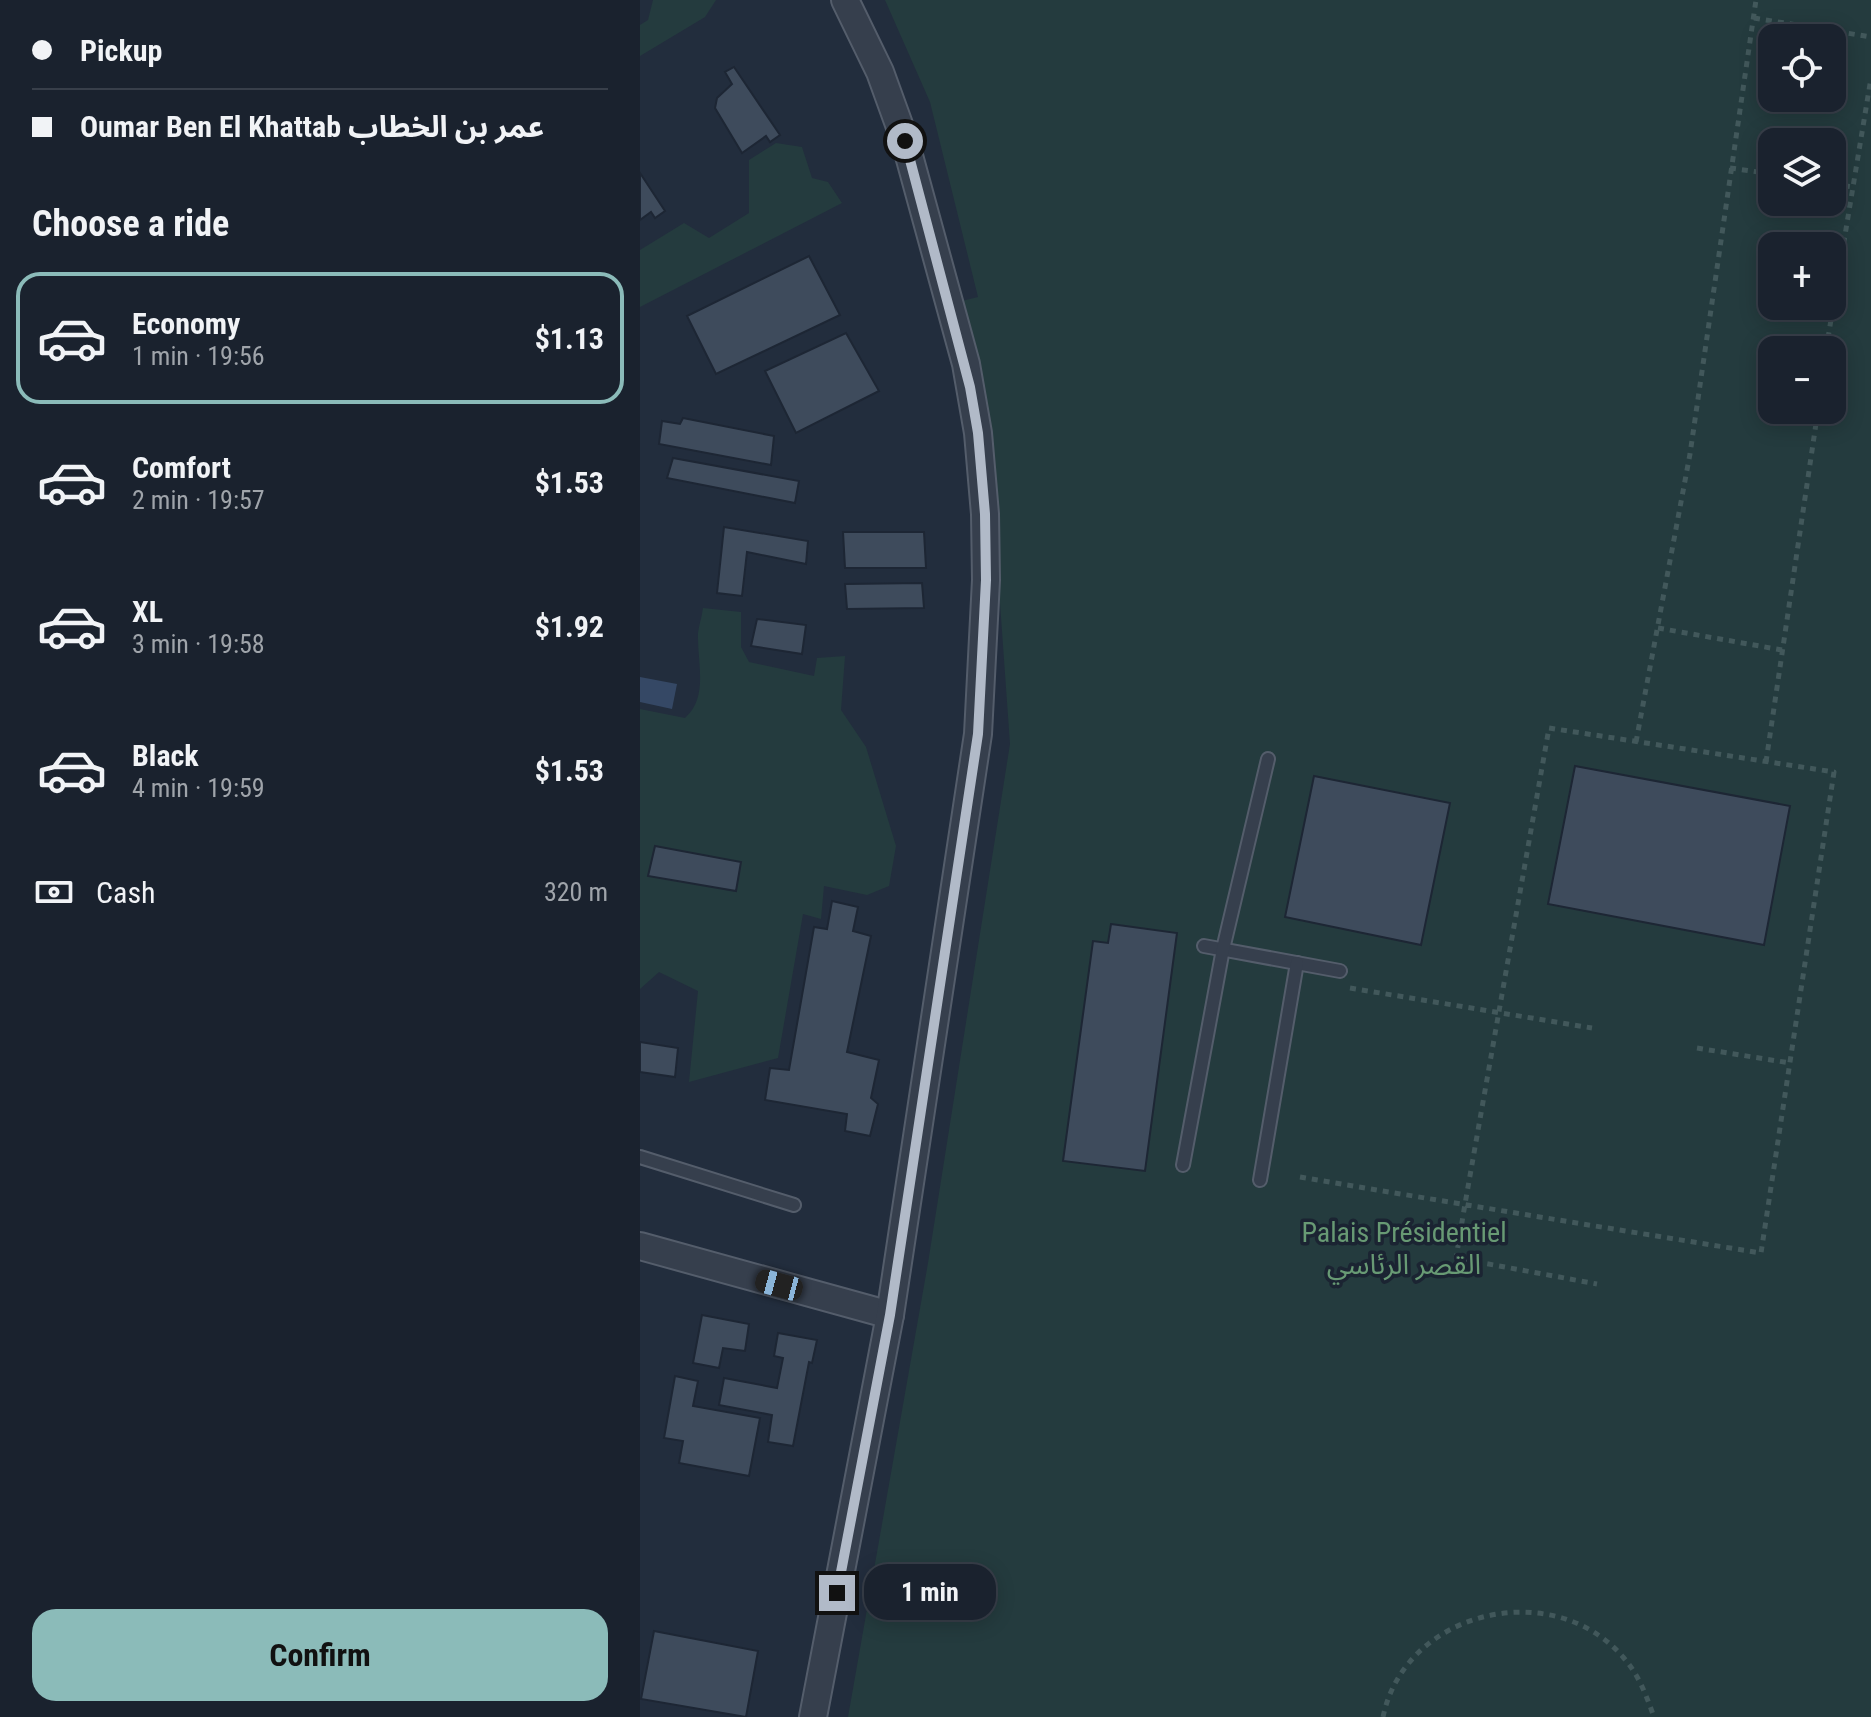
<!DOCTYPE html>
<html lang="en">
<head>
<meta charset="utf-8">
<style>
  :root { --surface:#1a222e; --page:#272f3a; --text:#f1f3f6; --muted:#9fa4aa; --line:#383f4a; --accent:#8bbbb9 }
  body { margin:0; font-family:"Roboto Condensed","Noto Sans Arabic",sans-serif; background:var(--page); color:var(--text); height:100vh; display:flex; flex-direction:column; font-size:30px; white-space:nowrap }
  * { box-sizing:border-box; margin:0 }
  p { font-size:26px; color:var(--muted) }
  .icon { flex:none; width:44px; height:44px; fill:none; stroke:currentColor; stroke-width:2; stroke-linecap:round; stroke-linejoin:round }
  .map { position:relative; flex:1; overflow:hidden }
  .drawer { display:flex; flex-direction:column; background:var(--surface); width:640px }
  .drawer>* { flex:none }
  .hud { display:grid; align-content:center; height:176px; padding:0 32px; background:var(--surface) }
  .controls { position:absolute; left:1118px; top:24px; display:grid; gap:16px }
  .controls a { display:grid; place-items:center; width:88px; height:88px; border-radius:16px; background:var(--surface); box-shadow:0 4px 20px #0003,0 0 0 2px var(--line); font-size:40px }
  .end { position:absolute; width:36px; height:36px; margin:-18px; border:10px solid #b1bac8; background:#111; box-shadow:0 0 0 4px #111 }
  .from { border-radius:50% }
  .bubble { position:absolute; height:56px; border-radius:24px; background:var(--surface); box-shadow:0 4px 20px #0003,0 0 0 2px var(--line); font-size:26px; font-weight:700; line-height:56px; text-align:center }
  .car { position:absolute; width:24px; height:48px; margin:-24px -12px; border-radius:10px; box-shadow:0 0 6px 2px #0007; background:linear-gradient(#222 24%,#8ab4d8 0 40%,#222 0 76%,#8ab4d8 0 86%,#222 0) }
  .hud b { display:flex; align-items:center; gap:28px; height:76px; font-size:30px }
  .hud b+b { border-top:2px solid var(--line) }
  .hud i { width:20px; height:20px; background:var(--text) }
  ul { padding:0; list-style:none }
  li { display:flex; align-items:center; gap:24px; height:132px; margin:0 16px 12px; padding:0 16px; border:4px solid transparent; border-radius:24px }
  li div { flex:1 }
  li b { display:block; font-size:30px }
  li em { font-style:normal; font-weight:700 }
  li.current { border-color:var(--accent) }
  li>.icon { width:72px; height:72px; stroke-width:1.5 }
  h2 { padding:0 32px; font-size:36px; line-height:96px }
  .pay { display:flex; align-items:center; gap:20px; height:88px; padding:0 32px; font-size:30px }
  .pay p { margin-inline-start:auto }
  .cta { display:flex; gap:16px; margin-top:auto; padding:16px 32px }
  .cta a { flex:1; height:92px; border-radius:24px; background:var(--accent); color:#111; font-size:32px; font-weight:700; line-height:92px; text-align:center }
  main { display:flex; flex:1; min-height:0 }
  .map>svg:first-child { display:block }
</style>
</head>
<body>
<main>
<section class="drawer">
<div class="hud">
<b><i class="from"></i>Pickup</b>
<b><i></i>Oumar Ben El Khattab عمر بن الخطاب</b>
</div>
<h2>Choose a ride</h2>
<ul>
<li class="current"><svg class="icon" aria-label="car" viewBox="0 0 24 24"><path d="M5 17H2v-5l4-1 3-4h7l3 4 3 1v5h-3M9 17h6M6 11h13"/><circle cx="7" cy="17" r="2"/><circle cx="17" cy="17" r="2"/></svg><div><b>Economy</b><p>1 min · 19:56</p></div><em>$1.13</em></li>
<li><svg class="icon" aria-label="car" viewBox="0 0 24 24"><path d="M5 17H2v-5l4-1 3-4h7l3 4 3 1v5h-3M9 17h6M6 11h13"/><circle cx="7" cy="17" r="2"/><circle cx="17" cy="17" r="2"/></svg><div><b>Comfort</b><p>2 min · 19:57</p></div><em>$1.53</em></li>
<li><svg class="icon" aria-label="car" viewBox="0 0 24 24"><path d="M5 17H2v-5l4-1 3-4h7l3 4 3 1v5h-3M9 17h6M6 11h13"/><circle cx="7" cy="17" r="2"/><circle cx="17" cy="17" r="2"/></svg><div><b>XL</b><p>3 min · 19:58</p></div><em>$1.92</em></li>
<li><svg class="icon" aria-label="car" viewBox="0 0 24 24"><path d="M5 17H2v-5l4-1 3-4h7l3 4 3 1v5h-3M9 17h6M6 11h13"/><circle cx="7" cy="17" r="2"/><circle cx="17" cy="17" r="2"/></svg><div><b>Black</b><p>4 min · 19:59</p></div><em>$1.53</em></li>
</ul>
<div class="pay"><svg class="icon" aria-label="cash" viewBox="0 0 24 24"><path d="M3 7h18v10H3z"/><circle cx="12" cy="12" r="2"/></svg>Cash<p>320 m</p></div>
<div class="cta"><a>Confirm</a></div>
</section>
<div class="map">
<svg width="1231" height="1717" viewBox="0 0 1231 1717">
  <rect width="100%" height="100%" fill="#222d3d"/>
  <g fill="#243b3e" fill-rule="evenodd">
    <polygon points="13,0 76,0 65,17 0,56 0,25 8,20"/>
    <path d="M245 0H1231V1717H208L288 1263 370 744 359 589 355 486 318 302 338 297 290 102ZM1132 38H1192V98H1132ZM1132 142H1192V202H1132ZM1132 246H1192V306H1132ZM1132 350H1192V410H1132Z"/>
    <polygon points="136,143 162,147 172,178 188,182 202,203 0,307 0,250 44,223 69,238 109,213 109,160"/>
    <path d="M63 608 101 612V647L109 662 174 676 177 658 205 656 201 710 226 747 256 846 249 886 227 895 184 886 181 919 163 914 138 1058 49 1082 58 991 19 972 0 989V709L45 718C69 697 57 662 58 633 59 625 62 616 63 608Z"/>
  </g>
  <polygon fill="#354865" points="0,677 37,684 32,709 0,702"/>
  <g fill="#3e4b5c" stroke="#1d2634" stroke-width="2">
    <polygon points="94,67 140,135 130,142 126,136 102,153 75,108 77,98 92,84 85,72"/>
    <polygon points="0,173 25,211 15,218 11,212 0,220"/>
    <polygon points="169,256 200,315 76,374 47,316"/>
    <polygon points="206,333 239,391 156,433 125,371"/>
    <polygon points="43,418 134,436 131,465 19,444 22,421 40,424"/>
    <polygon points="33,458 159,481 155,503 27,478"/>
    <polygon points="84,527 168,541 166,564 107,552 102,596 77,593"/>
    <polygon points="203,532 284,532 286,568 205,568"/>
    <polygon points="282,583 284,608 207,609 205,584"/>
    <polygon points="117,619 166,625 162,654 111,646"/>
    <polygon points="935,766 1150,806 1124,945 908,904"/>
    <polygon points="674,776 810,803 781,945 645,917"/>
    <polygon points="15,846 101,862 96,891 8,876"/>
    <polygon points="192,901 218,907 213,931 231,936 207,1052 239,1060 231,1098 238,1104 230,1136 205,1131 207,1114 125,1100 130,1068 149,1070 174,927 187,929"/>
    <polygon points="471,924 537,933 505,1171 423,1161 453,941 468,943"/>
    <polygon points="0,1042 38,1048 35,1077 0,1072"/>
    <polygon points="62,1315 109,1324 105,1351 83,1348 79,1368 53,1363"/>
    <polygon points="138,1333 177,1340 172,1363 169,1362 153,1446 128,1442 132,1415 79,1405 84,1378 137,1388 143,1358 134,1356"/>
    <polygon points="35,1376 58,1381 53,1406 120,1418 109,1476 39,1463 43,1441 24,1438"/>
    <polygon points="14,1631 118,1651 106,1717 1,1699"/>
  </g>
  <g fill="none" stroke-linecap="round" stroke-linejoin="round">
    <defs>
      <g id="service">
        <polyline points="564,946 700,971"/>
        <polyline points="0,1157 154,1205"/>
        <polyline points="543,1165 583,949 628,759"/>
        <polyline points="620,1180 657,963"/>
      </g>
      <g id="minor">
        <polyline points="0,1246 250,1315"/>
        <polyline points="173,1717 250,1315 338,734 346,580 345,514 338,433 326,364 265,141 240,72 205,0"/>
      </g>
    </defs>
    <use href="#service" stroke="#545d6b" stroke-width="16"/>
    <use href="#minor" stroke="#545d6b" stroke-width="30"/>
    <g stroke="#42585b" stroke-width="5" stroke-dasharray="6 6" stroke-linecap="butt">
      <polyline points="1114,18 1231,37"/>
      <polyline points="1090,168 1132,174"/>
      <polyline points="1192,184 1213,187"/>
      <polyline points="1186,350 1231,78"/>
      <polyline points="1018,628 1142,650"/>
      <polyline points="996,742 1050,454 1116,0"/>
      <polyline points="1126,762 1178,410"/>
      <polyline points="710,988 952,1028"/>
      <polyline points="1057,1048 1150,1063"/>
      <path d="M660 1177C813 1203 967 1228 1121 1253L1194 772 909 728 825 1204 816 1258 957 1284"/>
      <path d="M743 1717C765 1610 913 1576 983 1657 999 1675 1006 1695 1014 1717"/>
    </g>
    <use href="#service" stroke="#363f4d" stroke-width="12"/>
    <use href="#minor" stroke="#363f4d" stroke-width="26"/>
  </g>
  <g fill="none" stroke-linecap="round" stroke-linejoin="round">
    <polyline stroke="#b1bac8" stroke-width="10" points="197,1593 250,1315 338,734 346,580 345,514 338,433 330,387 265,141"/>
  </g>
  <g text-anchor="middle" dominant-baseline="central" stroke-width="7" stroke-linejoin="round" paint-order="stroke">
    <g font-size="28" fill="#689a74" stroke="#1b2432">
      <text x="764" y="1232">Palais Présidentiel<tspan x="764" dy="32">القصر الرئاسي</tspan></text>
    </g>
  </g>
</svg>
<div class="controls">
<a><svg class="icon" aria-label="locate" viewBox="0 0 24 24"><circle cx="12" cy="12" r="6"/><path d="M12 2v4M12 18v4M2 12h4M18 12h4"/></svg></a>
<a><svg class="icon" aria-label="layers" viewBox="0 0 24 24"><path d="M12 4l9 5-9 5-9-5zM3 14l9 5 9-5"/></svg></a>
<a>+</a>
<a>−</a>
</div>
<i class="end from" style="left:265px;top:141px"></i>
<i class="end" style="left:197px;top:1593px"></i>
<div class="bubble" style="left:224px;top:1564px;width:132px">1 min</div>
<i class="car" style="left:139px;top:1285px;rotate:285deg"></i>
</div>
</main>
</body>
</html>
